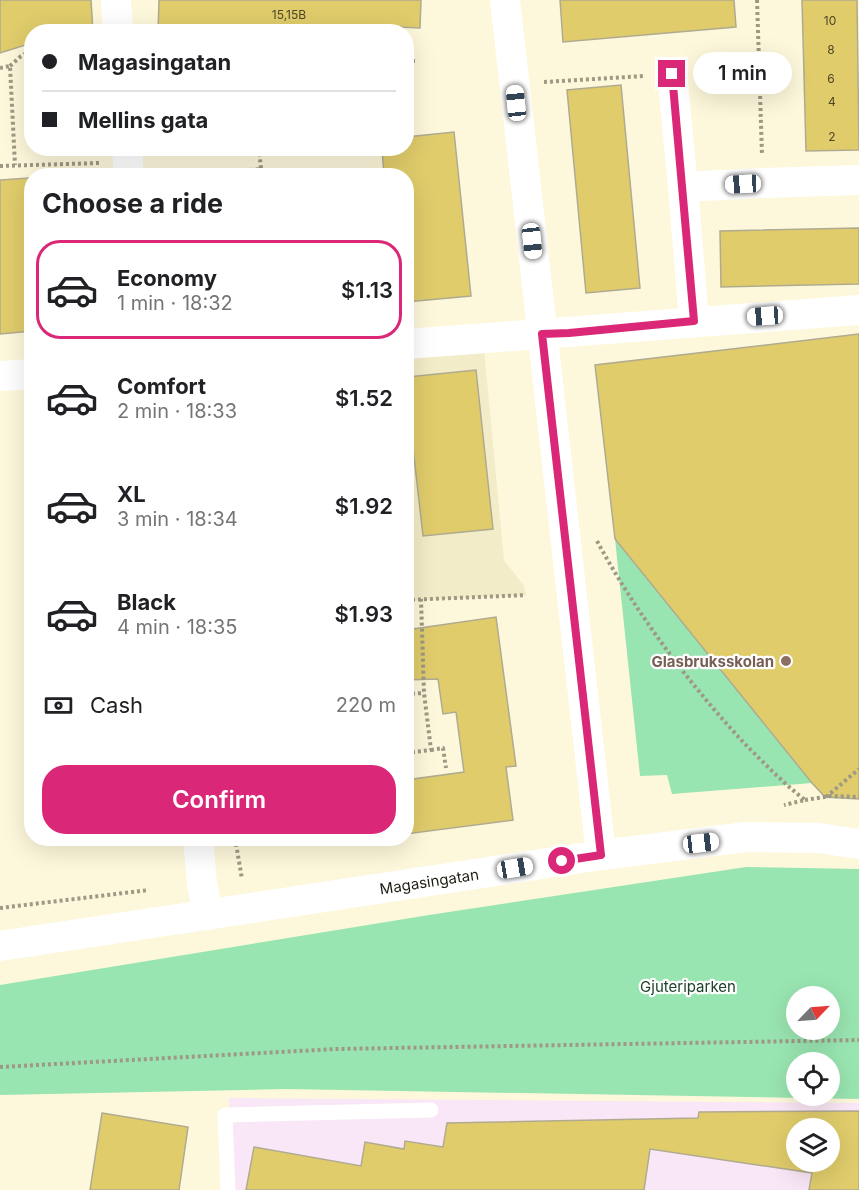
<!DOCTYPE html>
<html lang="en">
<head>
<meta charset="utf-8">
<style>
  :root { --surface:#fff; --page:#f2f2f2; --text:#202124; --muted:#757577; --line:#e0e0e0; --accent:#db2777 }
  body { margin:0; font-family:Inter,sans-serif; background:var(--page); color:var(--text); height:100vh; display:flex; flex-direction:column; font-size:22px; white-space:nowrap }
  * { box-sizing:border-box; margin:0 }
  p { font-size:20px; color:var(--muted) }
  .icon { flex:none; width:33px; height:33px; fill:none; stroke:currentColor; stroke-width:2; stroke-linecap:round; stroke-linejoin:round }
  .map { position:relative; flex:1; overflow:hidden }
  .drawer { position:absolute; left:24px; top:168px; width:390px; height:678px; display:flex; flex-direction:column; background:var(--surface); border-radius:24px; box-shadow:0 6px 24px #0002 }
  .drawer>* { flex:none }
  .hud { position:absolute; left:24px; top:24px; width:390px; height:132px; border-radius:24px; box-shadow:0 6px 24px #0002; display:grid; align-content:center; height:132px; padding:0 18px; background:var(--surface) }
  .needle { width:39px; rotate:65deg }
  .tools { position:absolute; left:786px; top:986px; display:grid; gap:12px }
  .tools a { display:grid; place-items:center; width:54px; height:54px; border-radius:50%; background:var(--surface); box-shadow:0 6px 24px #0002; font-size:30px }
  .end { position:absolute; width:27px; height:27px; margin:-14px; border:8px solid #db2777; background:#fff; box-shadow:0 0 0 3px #fff }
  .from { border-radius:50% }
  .bubble { position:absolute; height:42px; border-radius:21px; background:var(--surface); box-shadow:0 6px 24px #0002; font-size:20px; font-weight:600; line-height:42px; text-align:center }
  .car { position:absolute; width:18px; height:36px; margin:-18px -9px; border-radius:8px; box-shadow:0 0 4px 2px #0007; background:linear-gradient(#fff 24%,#345 0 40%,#fff 0 76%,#345 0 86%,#fff 0) }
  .hud b { display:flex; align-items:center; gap:21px; height:57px; font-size:22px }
  .hud b+b { border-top:2px solid var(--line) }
  .hud i { width:15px; height:15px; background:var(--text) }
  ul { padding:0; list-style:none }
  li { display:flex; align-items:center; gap:18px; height:99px; margin:0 12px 9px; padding:0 6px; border:3px solid transparent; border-radius:24px }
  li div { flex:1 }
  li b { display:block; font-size:22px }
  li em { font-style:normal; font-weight:600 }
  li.on { border-color:var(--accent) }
  li>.icon { width:54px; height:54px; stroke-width:1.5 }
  h2 { padding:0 18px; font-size:27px; line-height:72px }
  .pay { display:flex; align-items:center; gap:15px; height:66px; padding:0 18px; font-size:22px }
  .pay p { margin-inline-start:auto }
  .primary-button { display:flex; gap:12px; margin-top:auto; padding:12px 18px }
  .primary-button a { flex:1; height:69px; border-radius:24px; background:var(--accent); color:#fff; font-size:24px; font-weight:600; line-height:69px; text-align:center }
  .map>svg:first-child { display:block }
</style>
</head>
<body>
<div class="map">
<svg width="859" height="1190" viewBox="0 0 859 1190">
  <rect width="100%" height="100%" fill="#fdf8db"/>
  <path fill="#f9e6f6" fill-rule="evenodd" d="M229 1098 859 1103V1190H234ZM796 1128H830V1161H796Z"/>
  <polygon fill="#f3ecc8" points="483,338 504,560 524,586 526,595 407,601 406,344"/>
  <g fill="#99e5b1" fill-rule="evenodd">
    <polygon points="615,539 812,783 672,794 667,775 640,776"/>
    <path d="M746 867 859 869V1099L286 1089 0 1095V985L429 915ZM796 996H830V1029H796ZM796 1062H830V1095H796Z"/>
  </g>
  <g fill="#e0cc6b" stroke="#b0ab90" stroke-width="1.5" fill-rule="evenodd">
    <polygon points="0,0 91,0 93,32 32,32 32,43 0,53"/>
    <polygon points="159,0 421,0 420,28 398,27 397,32 158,32"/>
    <polygon points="560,0 734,0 736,27 563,42"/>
    <polygon points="802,0 857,0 859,150 806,151"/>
    <polygon points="621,85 640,288 586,293 567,90"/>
    <polygon points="454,132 471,296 406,302 406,176 384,176 382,148 406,148 406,137"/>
    <polygon points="29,178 32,188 32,331 0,334 0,180"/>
    <polygon points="859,228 859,284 721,287 720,231"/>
    <polygon points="859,334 859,799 825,797 812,783 615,539 595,365"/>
    <polygon points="476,370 493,529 423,536 413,448 406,448 406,401 410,400 408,377"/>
    <polygon points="496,617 516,766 506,767 513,820 406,834 406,780 464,772 456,712 443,714 438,679 406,680 406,630"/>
    <path d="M859 1111V1190H809L812 1173 650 1149 644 1190H246L254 1147 361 1166 365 1142 404 1149 405 1141 443 1147 447 1123 698 1118 699 1112ZM796 1128H830V1161H796Z"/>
    <polygon points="102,1113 188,1127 179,1190 90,1190"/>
  </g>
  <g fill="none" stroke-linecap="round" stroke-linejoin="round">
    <g stroke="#9d9984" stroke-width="4" stroke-dasharray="3 3" stroke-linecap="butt">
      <polyline points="757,0 762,155"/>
      <polyline points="406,61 418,61"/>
      <polyline points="10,66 21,56 32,50"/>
      <polyline points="0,68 10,66 15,165"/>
      <polyline points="702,72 759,67"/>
      <polyline points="544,82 644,76"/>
      <polyline points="0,166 100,163"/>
      <polyline points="172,176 261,169 259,148"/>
      <path d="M597 541C636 613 689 684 745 744 764 763 783 783 805 800L784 805"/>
      <polyline points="406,600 526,595"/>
      <polyline points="406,694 424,693"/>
      <polyline points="431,750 443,748 446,768"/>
      <polyline points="406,753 431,750 424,693 421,599"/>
      <polyline points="826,797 859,769"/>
      <polyline points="805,800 831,796 859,797"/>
      <polyline points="235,838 242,879"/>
      <polyline points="0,908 149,890"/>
      <polyline points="0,1067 336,1049 859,1040"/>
    </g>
    <polyline stroke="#fff" stroke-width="15" points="228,1190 225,1115 431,1110"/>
    <g stroke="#fff" stroke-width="30">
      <polyline points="116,0 118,32"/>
      <polyline points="505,0 601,855"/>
      <polyline points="672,74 683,187"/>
      <polyline points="127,148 129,176"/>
      <polyline points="694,321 683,187 763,183 859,180"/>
      <polyline points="406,344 859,310"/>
      <polyline points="0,376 32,374"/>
      <polyline points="198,838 202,884 208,915"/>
      <path id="s1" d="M0 946 601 855 746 837 818 838 859 844"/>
    </g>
  </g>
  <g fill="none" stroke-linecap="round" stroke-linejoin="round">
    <polyline stroke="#db2777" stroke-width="8" points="562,861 601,855 542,334 569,333 694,321 672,74"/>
  </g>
  <circle fill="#8d6e63" stroke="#fff" stroke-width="2" cx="786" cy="661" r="6"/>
  <g text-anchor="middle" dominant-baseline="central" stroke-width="4.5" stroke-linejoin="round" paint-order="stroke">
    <g font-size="12" fill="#4d4627">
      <text x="289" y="14">15,15B</text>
      <text x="830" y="20">10</text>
      <text x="831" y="49">8</text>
      <text x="831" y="78">6</text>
      <text x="832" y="101">4</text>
      <text x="832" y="136">2</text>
    </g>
    <g font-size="15" font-weight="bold" fill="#785e54" stroke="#fff" text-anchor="end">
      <text x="774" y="661">Glasbruksskolan</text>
    </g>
    <g font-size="15" fill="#1c1a10" stroke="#fff">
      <text stroke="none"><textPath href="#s1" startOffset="434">Magasingatan</textPath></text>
    </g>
    <g font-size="15" fill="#1d422a" stroke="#fff">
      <text x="688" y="986">Gjuteriparken</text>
    </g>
  </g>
</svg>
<div class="tools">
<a><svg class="needle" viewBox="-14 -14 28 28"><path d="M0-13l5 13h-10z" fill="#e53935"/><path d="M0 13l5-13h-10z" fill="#757577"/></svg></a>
<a><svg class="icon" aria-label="locate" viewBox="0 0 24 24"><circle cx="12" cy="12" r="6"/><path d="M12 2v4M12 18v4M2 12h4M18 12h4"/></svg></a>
<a><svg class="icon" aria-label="layers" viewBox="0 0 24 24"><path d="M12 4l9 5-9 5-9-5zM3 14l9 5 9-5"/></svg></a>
</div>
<i class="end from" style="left:562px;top:861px"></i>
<i class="end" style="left:672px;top:74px"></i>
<div class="bubble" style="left:693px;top:52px;width:99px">1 min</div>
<i class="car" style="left:516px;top:103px;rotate:354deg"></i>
<i class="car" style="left:743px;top:184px;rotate:267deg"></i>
<i class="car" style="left:532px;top:241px;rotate:174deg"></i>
<i class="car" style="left:765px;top:316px;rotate:266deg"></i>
<i class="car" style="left:701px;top:843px;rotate:83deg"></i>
<i class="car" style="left:515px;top:868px;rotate:81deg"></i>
<div class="hud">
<b><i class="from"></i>Magasingatan</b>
<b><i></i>Mellins gata</b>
</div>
<section class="drawer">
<h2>Choose a ride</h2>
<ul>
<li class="on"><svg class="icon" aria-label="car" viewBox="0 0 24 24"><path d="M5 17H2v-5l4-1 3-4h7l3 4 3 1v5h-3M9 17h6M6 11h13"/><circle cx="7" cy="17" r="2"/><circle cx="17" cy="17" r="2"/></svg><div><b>Economy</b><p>1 min · 18:32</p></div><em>$1.13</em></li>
<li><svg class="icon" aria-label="car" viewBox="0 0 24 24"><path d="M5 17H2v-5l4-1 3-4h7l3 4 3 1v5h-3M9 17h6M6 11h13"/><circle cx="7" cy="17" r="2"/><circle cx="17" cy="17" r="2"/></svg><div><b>Comfort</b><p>2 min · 18:33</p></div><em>$1.52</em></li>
<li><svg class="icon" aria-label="car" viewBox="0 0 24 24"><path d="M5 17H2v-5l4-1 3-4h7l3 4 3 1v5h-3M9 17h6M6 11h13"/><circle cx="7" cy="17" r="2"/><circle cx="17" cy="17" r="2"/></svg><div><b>XL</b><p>3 min · 18:34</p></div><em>$1.92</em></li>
<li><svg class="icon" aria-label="car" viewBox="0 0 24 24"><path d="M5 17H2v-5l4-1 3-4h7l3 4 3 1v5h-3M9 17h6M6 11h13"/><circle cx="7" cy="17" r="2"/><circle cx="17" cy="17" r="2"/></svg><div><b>Black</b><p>4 min · 18:35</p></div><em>$1.93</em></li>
</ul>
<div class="pay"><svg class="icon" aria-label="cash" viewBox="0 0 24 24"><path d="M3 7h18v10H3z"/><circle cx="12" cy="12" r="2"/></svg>Cash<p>220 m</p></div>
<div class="primary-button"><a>Confirm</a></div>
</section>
</div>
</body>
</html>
